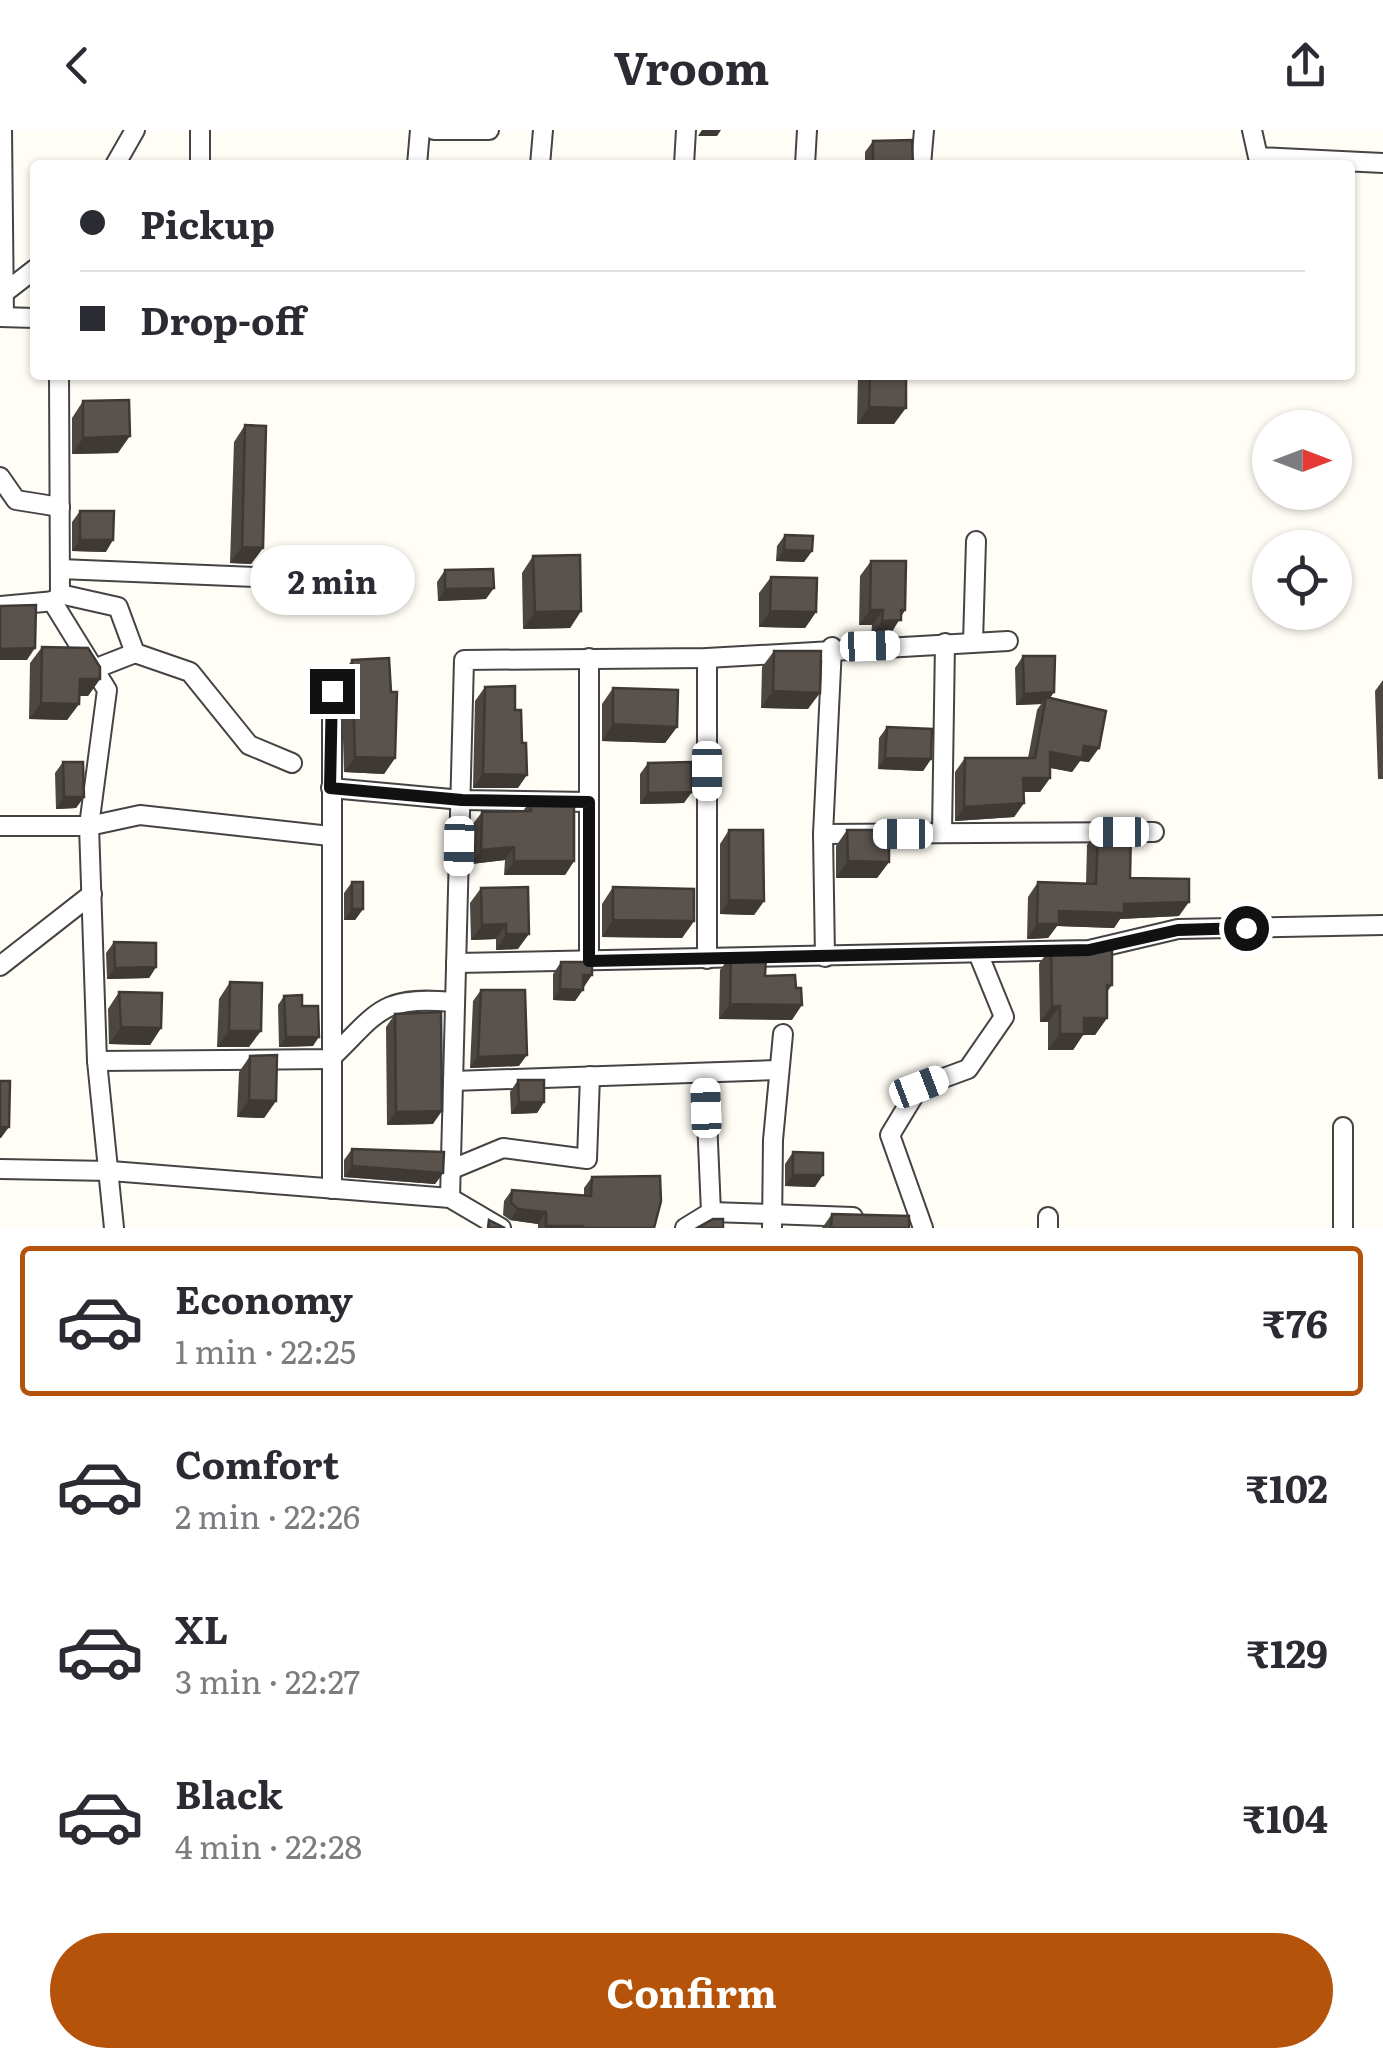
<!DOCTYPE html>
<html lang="en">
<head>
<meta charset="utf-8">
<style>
  :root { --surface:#fff; --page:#f7f7f7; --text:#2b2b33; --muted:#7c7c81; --line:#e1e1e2; --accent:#b45309 }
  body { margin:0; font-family:Literata,serif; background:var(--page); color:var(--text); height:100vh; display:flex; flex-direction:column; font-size:38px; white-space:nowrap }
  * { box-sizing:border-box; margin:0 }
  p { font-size:32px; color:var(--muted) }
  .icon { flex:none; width:55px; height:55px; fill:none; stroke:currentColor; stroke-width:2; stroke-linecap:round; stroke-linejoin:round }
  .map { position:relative; height:1098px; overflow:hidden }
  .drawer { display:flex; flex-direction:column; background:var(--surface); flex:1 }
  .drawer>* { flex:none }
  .top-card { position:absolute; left:30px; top:30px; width:1325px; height:220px; border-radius:10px; box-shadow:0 2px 8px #0004; display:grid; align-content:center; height:220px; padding:0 50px; background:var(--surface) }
  .needle { width:65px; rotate:90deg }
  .fabs { position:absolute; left:1252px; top:280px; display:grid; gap:20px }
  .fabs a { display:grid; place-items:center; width:100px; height:100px; border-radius:50%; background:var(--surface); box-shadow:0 2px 8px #0004; font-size:50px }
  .end { position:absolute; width:45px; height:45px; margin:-22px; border:12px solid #111; background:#fff; box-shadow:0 0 0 5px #fff }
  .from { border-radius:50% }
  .bubble { position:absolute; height:70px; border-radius:35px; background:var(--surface); box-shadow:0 2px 8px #0004; font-size:32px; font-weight:700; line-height:70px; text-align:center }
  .car { position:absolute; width:30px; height:60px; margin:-30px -15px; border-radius:12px; box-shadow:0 0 8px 2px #0007; background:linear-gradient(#fff 24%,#345 0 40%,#fff 0 76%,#345 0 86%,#fff 0) }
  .top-card b { display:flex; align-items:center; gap:35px; height:95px; font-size:38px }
  .top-card b+b { border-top:2px solid var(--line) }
  .top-card i { width:25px; height:25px; background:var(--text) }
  ul { padding:18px 0 0; list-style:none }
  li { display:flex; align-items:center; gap:30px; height:150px; margin:0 20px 15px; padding:0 30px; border:5px solid transparent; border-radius:10px }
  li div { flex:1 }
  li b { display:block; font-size:38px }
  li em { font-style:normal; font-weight:700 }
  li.active { border-color:var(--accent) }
  li>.icon { width:90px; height:90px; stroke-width:1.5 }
  .primary-button { display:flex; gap:20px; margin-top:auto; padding:20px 50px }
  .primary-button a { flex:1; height:115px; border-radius:60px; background:var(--accent); color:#fff; font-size:40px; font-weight:700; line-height:115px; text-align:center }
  header { display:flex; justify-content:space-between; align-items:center; height:130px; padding:0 50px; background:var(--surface); font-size:45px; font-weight:700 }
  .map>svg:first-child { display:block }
</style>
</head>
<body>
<header><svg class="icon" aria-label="back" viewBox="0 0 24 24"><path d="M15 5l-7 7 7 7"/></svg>Vroom<svg class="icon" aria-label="share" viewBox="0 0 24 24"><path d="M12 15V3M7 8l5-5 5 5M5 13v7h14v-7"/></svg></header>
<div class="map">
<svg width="1383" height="1098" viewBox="0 0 1383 1098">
  <rect width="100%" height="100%" fill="#fffdf5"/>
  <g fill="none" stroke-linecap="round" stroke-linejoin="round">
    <defs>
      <g id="minor">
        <polyline points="2,0 4,187"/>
        <polyline points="434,0 489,0"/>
        <polyline points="1252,0 1258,27 1383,33"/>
        <polyline points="115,35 135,0"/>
        <polyline points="200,35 200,0"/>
        <polyline points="417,35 420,0"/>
        <polyline points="540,35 543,0"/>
        <polyline points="684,35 686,0"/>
        <polyline points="805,35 807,0"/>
        <polyline points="921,35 924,0"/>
        <polyline points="4,163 35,139"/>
        <polyline points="0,187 35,188"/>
        <polyline points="0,347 16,370 60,377"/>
        <polyline points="60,439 255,447"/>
        <polyline points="60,464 118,477 135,523 190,542 249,615 292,633"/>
        <polyline points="52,471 107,560 89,696 97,931 114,1098"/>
        <polyline points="0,476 55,471 60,464 59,245"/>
        <polyline points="973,512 976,411"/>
        <polyline points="589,528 589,831"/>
        <polyline points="707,528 707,829"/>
        <polyline points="94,539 135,523"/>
        <polyline points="332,561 332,1059"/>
        <polyline points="331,658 462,670 589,672"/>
        <polyline points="0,696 89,696 140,685 330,706"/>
        <polyline points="942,703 945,513"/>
        <polyline points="823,704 1154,702"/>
        <polyline points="825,827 823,704 832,517"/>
        <polyline points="456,833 1089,820 1178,799 1383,795"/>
        <polyline points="0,836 92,764"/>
        <path d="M97 931 330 929C378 883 380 865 452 872"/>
        <polyline points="453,951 779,940"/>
        <polyline points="0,1039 111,1041 450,1068 501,1098"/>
        <polyline points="450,1040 503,1018 587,1029 590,946"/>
        <polyline points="450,1068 464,530 707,528 1008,511"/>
        <polyline points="711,1082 853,1087"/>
        <polyline points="685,1098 711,1082 705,943"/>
        <polyline points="772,1098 773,1010 783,904"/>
        <polyline points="923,1098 890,1005 919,957 968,939 1004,887 978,823"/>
        <polyline points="1048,1098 1048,1087"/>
        <polyline points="1343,1098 1343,997"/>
      </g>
    </defs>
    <use href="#minor" stroke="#444" stroke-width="22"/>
    <use href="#minor" stroke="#fff" stroke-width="18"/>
  </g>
  <g fill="#4d4742">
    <polygon points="873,11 913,35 865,35 865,22"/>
    <polygon points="858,245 906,245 894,294 857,294"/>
    <polygon points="83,271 118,323 72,324 72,288"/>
    <polygon points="245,295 263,418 251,434 230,433 234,312"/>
    <polygon points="80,381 106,422 72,421 72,392"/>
    <polygon points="785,405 812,421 804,432 776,431 777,416"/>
    <polygon points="533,426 581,481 570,498 523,499 522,443"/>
    <polygon points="871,431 905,480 890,505 871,506 872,495 859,495 860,446"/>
    <polygon points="445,440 486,469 438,471 437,452"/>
    <polygon points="771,447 816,482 805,498 759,497 759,463"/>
    <polygon points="42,517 100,549 88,566 79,566 79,574 67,590 29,589 30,533"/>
    <polygon points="774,521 808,579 761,578 762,537"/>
    <polygon points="1023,526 1054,562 1050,568 1089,632 1080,631 1072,642 1050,638 1050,648 1040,662 1024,662 1024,673 1014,687 955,691 955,642 965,628 1028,628 1037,580 1041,574 1016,575 1015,538"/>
    <polygon points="352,530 395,628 384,644 344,642 341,545"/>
    <polygon points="1383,550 1383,649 1378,649 1375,561"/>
    <polygon points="485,557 518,658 473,658 475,571"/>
    <polygon points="613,558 677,597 665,613 602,611 602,574"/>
    <polygon points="887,597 931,629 923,641 878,639 879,608"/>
    <polygon points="63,632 84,667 76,678 56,679 55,643"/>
    <polygon points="648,633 684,673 640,674 640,644"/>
    <polygon points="531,670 574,731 565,745 504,745 505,730 471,734 472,695 482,682 523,681"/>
    <polygon points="729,700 764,771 754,785 720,784 720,714"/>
    <polygon points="847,700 889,732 877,748 836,748 836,716"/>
    <polygon points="1098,700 1130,748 1179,786 1120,789 1114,798 1057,796 1048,808 1027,809 1028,767 1038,752 1086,754 1087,715"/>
    <polygon points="352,752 363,779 355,790 344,790 344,763"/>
    <polygon points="528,757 518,819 496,820 496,809 471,810 470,773 481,758"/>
    <polygon points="613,757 694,791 682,808 602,807 602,774"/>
    <polygon points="114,812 156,837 149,848 107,849 106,823"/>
    <polygon points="1051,817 1112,855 1107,862 1107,888 1095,905 1083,905 1073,920 1048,920 1048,892 1040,892 1039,834"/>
    <polygon points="731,825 765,846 792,890 719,889 720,840"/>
    <polygon points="561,832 584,857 575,871 553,870 553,844"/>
    <polygon points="230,852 249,917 217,917 219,869"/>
    <polygon points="481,860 519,936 470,938 473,871"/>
    <polygon points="119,862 161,898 150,915 109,914 108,879"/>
    <polygon points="284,866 302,876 313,916 279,917 278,875"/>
    <polygon points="395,884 433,994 387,995 386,897"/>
    <polygon points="250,926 276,971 264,988 237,987 239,942"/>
    <polygon points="518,950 544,972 537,983 511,984 510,962"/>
    <polygon points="352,1019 443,1043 435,1054 344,1047 344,1030"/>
    <polygon points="793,1022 815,1057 785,1056 785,1034"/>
    <polygon points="592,1047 654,1098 538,1098 538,1094 510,1090 503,1085 504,1071 512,1060 584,1065 584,1058"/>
    <polygon points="832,1084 909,1098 822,1098"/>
  </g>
  <g fill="#3f3936">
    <polygon points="702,0 721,0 717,6 698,6"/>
    <polygon points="131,245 183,245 179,250 128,248"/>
    <polygon points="869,277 906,278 894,294 857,294"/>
    <polygon points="130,306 118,323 72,324 83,308"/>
    <polygon points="80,410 113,410 106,422 72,421"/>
    <polygon points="242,417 263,418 251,434 230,433"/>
    <polygon points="784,420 812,421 804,432 776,431"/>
    <polygon points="494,458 486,469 438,471 445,459"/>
    <polygon points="870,480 883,480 872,495 859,495"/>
    <polygon points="901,480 905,480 890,505 871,506 882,491"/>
    <polygon points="581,481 570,498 523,499 535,482"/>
    <polygon points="770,481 816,482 805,498 759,497"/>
    <polygon points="35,518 27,530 0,530 0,519"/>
    <polygon points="80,549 100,549 88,566 68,566"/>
    <polygon points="773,561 820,563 808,579 761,578"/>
    <polygon points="1054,562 1046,573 1046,567 1041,574 1016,575 1024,564"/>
    <polygon points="41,573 79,574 67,590 29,589"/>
    <polygon points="613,594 677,597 665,613 602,611"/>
    <polygon points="1084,616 1099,618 1089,632 1080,631 1072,642 1041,636 1050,622"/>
    <polygon points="355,627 395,628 384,644 344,642"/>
    <polygon points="885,628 931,629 923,641 878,639"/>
    <polygon points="483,644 527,645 518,658 473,658"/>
    <polygon points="1023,648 1050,648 1040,662 1014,662"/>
    <polygon points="692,662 684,673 640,674 648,663"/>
    <polygon points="64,667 84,667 76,678 56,679"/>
    <polygon points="1024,673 1014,687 955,691 964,677"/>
    <polygon points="514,717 505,730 471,734 481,720"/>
    <polygon points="514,731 574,731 565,745 504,745"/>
    <polygon points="848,731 889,732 877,748 836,748"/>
    <polygon points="729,770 764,771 754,785 720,784"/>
    <polygon points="1189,772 1179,786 1120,789 1114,798 1057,796 1048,808 1027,809 1037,794 1059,781 1124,774"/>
    <polygon points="352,779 363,779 355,790 344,790"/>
    <polygon points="613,790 694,791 682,808 602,807"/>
    <polygon points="506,794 496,809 471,810 482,795"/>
    <polygon points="506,804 529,804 518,819 496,820"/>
    <polygon points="156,837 149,848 107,849 115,838"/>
    <polygon points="583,845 592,845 584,857 575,856"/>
    <polygon points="560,859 583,860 575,871 553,870"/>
    <polygon points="730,874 802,875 792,890 719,889"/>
    <polygon points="1052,876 1060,876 1048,892 1040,892"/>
    <polygon points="1084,888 1107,888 1095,905 1083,905 1073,920 1048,920 1060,904"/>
    <polygon points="121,897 161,898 150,915 109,914"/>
    <polygon points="229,901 261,901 249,917 217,917"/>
    <polygon points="286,907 319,907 313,916 279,917"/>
    <polygon points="527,925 519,936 470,938 478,927"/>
    <polygon points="249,970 276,971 264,988 237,987"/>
    <polygon points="519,972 544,972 537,983 511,984"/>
    <polygon points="442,981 433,994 387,995 396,982"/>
    <polygon points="0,997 9,997 1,1008 0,1008"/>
    <polygon points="352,1036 443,1043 435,1054 344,1047"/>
    <polygon points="793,1045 823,1045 815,1057 785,1056"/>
    <polygon points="518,1079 546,1082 538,1094 510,1090"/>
    <polygon points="546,1096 583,1096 581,1098 544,1098"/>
  </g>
  <g fill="#5a524d" stroke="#3f3936" stroke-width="2.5">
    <polygon points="912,10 913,35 873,35 873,11"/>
    <polygon points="870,245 906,245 906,278 869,277"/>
    <polygon points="129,270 130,306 83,308 83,271"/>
    <polygon points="245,295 266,296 263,418 242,417"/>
    <polygon points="80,381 114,381 113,410 80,410"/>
    <polygon points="785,405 813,406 812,421 784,420"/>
    <polygon points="580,425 581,481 535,482 533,426"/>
    <polygon points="871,431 906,431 905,480 901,480 901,490 882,491 883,480 870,480"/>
    <polygon points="493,439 494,458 445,459 445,440"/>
    <polygon points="771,447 817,448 816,482 770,481"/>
    <polygon points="36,475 35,518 0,519 0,476"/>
    <polygon points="42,517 88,518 100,537 100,549 80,549 79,574 41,573"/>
    <polygon points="774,521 821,521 820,563 773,561"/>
    <polygon points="1023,526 1055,526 1054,562 1024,564"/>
    <polygon points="389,528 391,562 397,562 395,628 355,627 352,530"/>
    <polygon points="515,556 515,580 521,580 522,613 526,613 527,645 483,644 485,557"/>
    <polygon points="613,558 678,560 677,597 613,594"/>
    <polygon points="1046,567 1106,581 1099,618 1084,616 1082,628 1050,622 1050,648 1023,648 1024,673 964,677 965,628 1035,628"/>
    <polygon points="887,597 932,599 931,629 885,628"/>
    <polygon points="63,632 83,632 84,667 64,667"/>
    <polygon points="691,632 692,662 648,663 648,633"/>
    <polygon points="531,670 574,670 574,731 514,731 514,717 481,720 482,682 531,681"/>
    <polygon points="729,700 763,700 764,771 729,770"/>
    <polygon points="847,700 889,700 889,732 848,731"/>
    <polygon points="1098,700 1131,700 1130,748 1189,749 1189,772 1124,774 1124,783 1059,781 1059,794 1037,794 1038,752 1096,754"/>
    <rect x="352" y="752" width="11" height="27"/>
    <polygon points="528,757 529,804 506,804 506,794 482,795 481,758"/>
    <polygon points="613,757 694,759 694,791 613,790"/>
    <polygon points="114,812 156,813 156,837 115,838"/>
    <polygon points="1112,816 1112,855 1107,855 1107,888 1084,888 1084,904 1060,904 1060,876 1052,876 1051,817"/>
    <polygon points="731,825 766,825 765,846 795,845 796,858 801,858 802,875 730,874"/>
    <polygon points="561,832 592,832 592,845 583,845 583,860 560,859"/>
    <polygon points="230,852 262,853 261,901 229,901"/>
    <polygon points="481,860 525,860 527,925 478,927"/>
    <polygon points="119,862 162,863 161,898 121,897"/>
    <polygon points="302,865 302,876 318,876 319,907 286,907 284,866"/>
    <polygon points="441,882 442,981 396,982 395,884"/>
    <polygon points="277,925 276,971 249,970 250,926"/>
    <polygon points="518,950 544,950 544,972 519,972"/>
    <polygon points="0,951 10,951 9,997 0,997"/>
    <polygon points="352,1019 444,1022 443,1043 352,1036"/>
    <polygon points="793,1022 823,1023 823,1045 793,1045"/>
    <polygon points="660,1046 661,1071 654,1098 582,1098 583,1096 546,1096 546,1082 518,1079 511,1073 512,1060 591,1066 592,1047"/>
    <polygon points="832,1084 909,1086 909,1098 831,1098"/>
    <polygon points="713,1089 723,1089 723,1098 697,1098"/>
    <polygon points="489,1090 505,1098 488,1098"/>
  </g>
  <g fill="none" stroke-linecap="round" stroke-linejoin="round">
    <polyline stroke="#111" stroke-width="12" points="332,561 330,658 462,670 589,672 589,831 1089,820 1178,800 1246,798"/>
  </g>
</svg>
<div class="fabs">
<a><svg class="needle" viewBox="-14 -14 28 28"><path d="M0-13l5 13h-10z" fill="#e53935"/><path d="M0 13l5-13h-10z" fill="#7c7c81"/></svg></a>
<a><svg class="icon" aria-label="locate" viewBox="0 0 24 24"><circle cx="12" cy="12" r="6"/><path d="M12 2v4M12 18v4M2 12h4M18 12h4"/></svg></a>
</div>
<i class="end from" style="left:1246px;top:798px"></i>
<i class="end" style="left:332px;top:561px"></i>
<div class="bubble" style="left:250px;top:415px;width:165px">2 min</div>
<i class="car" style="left:870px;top:516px;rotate:88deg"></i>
<i class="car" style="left:707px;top:641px;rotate:180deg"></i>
<i class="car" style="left:1119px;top:702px;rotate:270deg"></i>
<i class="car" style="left:903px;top:704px;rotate:270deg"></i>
<i class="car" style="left:459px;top:716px;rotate:181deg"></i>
<i class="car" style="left:919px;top:957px;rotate:69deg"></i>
<i class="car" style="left:706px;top:978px;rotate:358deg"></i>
<div class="top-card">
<b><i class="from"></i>Pickup</b>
<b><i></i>Drop-off</b>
</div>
</div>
<section class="drawer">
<ul>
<li class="active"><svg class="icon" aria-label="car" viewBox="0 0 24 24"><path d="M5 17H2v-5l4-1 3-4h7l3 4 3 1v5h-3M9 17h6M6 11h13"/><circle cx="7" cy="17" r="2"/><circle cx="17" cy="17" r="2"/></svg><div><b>Economy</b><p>1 min · 22:25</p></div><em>₹76</em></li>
<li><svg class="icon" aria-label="car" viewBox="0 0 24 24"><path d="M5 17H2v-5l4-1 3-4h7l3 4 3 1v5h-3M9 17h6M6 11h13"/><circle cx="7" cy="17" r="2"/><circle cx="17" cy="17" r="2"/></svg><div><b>Comfort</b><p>2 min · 22:26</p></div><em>₹102</em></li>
<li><svg class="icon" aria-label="car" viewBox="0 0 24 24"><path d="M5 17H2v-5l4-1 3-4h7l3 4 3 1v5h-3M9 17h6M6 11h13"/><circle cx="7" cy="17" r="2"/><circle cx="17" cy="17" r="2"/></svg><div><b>XL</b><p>3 min · 22:27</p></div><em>₹129</em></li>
<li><svg class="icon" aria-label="car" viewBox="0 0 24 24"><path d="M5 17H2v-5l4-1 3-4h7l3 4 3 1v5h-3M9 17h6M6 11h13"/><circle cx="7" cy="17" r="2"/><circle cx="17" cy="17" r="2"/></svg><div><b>Black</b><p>4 min · 22:28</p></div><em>₹104</em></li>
</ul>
<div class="primary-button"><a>Confirm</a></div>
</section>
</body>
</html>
